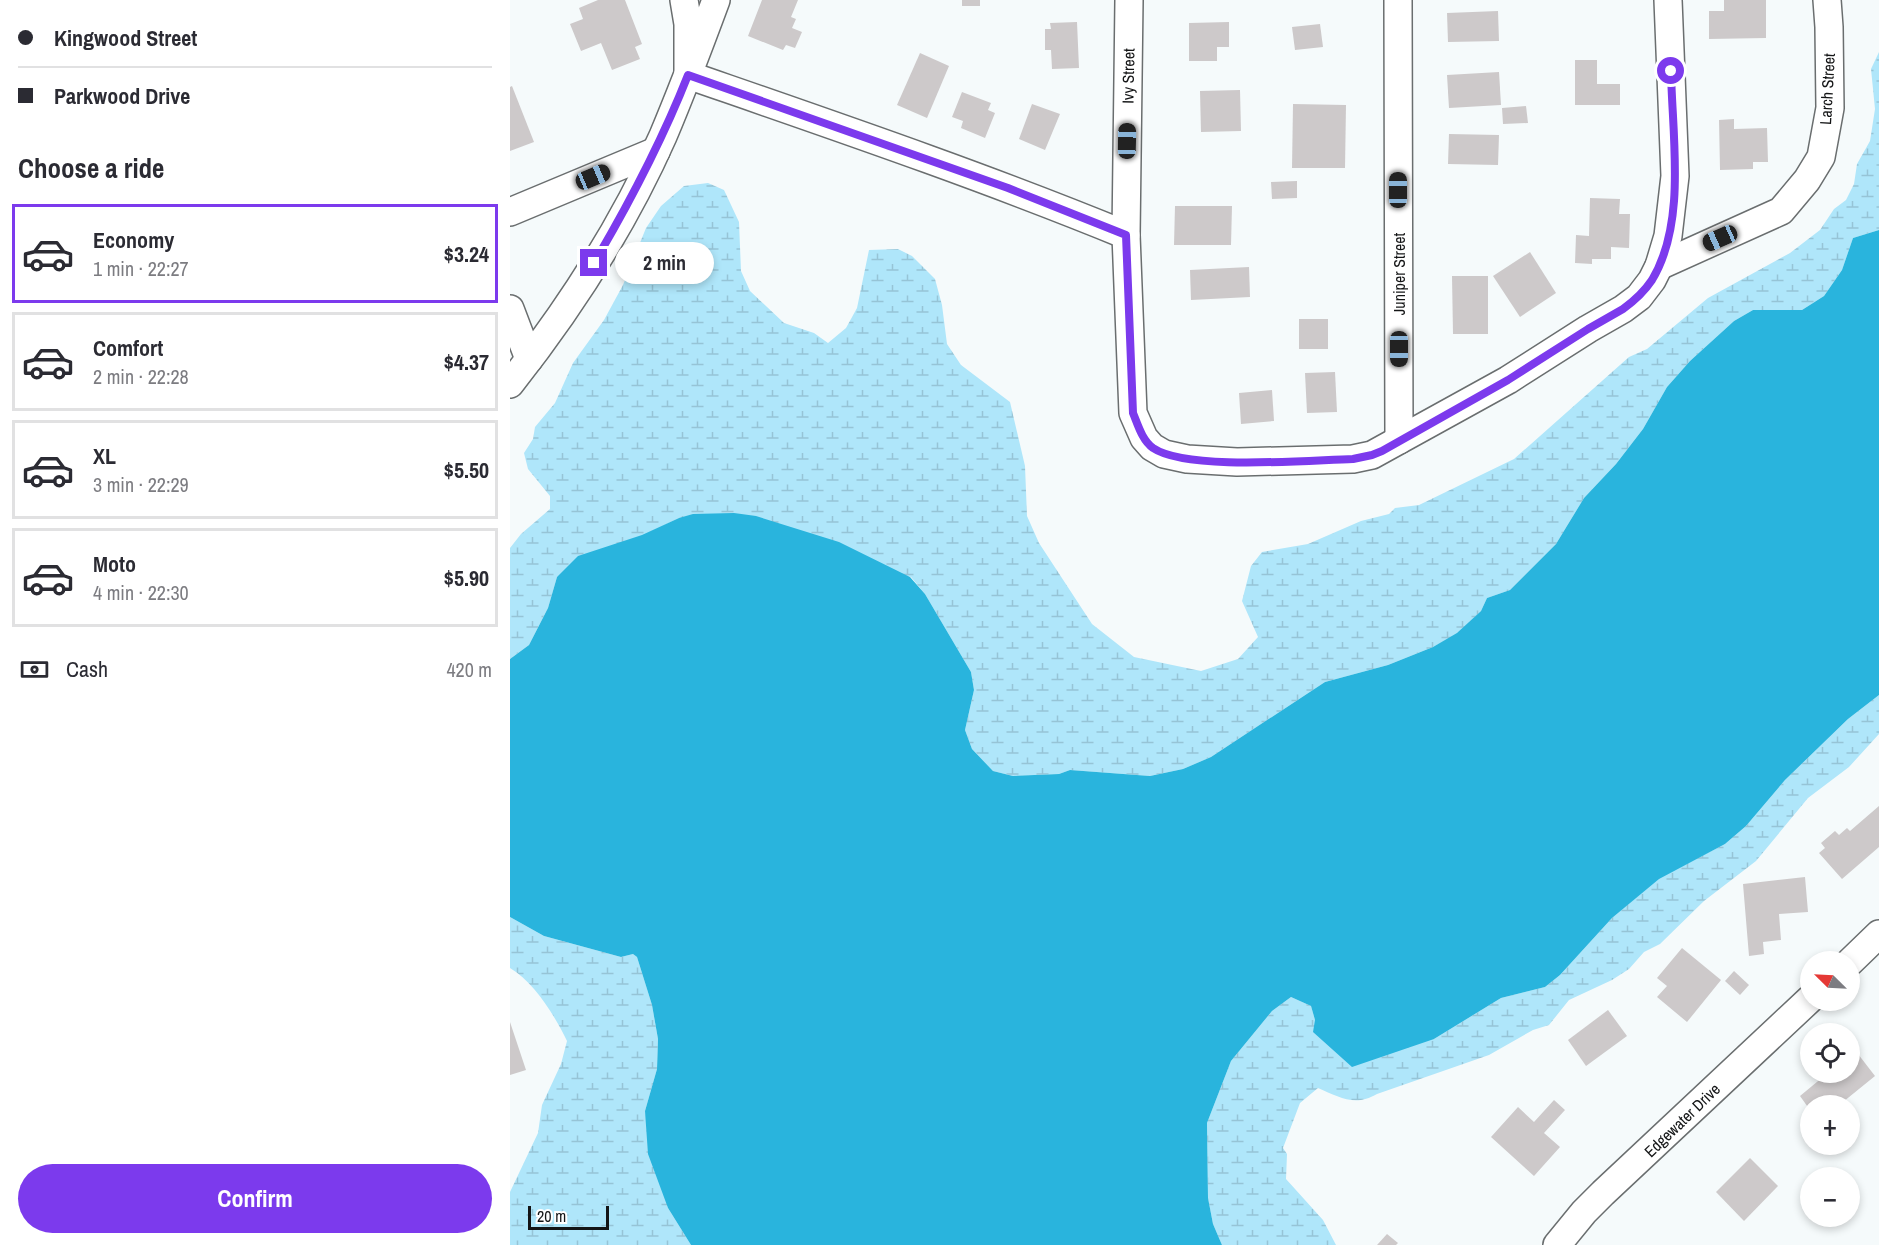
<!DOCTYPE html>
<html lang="en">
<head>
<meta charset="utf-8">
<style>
  :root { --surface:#fff; --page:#f7f7f7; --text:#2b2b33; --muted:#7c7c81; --line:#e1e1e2; --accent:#7c3aed }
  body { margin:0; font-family:"Archivo Narrow",sans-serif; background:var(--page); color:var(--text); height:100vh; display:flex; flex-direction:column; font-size:22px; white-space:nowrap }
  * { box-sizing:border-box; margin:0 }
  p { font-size:20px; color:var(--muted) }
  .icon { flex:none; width:33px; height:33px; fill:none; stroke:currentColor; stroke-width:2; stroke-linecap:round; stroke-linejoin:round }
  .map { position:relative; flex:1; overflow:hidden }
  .details { display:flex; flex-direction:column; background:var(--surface); width:510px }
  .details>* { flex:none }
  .hud { display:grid; align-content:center; height:132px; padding:0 18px; background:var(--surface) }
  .needle { width:39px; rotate:294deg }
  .buttons { position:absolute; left:1290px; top:951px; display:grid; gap:12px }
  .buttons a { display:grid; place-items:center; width:60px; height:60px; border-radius:50%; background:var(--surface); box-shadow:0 3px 9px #0003; font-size:30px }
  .scale { position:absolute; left:18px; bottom:15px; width:81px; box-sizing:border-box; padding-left:6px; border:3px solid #141516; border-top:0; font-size:16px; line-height:21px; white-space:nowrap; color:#141516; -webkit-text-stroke:4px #fff; paint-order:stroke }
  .end { position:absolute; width:27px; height:27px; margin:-14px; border:8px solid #7c3aed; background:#fff; box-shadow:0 0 0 3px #fff }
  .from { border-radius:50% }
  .bubble { position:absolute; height:42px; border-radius:21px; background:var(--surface); box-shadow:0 3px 9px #0003; font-size:20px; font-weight:700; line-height:42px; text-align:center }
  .car { position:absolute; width:18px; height:36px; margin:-18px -9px; border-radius:8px; box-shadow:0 0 4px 2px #0007; background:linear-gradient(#222 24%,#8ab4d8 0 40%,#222 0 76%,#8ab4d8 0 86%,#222 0) }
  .hud b { display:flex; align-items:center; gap:21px; height:57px; font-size:22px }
  .hud b+b { border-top:2px solid var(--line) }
  .hud i { width:15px; height:15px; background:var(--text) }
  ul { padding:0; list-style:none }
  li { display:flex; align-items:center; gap:18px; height:99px; margin:0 12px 9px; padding:0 6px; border:3px solid var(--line); border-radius:0px }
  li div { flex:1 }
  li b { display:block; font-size:22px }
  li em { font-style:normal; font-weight:700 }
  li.current { border-color:var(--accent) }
  li>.icon { width:54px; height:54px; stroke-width:1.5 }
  h2 { padding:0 18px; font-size:27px; line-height:72px }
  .pay { display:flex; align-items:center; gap:15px; height:66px; padding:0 18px; font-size:22px }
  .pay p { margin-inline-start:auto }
  .button { display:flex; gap:12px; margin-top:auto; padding:12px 18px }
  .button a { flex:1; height:69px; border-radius:36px; background:var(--accent); color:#fff; font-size:24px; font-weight:700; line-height:69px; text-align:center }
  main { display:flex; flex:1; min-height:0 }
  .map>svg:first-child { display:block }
</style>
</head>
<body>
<main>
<section class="details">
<div class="hud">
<b><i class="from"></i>Kingwood Street</b>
<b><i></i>Parkwood Drive</b>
</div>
<h2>Choose a ride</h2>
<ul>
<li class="current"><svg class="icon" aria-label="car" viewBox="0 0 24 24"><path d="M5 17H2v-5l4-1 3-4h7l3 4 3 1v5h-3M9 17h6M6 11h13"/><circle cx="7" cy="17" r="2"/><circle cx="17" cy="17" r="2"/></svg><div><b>Economy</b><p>1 min · 22:27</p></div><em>$3.24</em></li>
<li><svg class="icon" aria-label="car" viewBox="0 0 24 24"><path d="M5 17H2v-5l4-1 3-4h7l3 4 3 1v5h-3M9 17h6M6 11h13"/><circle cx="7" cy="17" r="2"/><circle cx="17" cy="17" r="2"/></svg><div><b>Comfort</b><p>2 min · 22:28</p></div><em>$4.37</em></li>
<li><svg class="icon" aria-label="car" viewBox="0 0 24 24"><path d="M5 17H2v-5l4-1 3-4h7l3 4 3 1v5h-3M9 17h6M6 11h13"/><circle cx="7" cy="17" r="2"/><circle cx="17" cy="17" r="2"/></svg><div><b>XL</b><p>3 min · 22:29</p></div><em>$5.50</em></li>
<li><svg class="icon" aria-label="car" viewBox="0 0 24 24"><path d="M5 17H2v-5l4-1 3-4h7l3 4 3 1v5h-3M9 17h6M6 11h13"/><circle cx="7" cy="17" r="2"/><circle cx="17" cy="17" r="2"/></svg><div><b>Moto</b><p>4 min · 22:30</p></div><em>$5.90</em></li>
</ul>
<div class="pay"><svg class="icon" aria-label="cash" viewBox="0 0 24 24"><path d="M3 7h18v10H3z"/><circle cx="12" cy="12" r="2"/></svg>Cash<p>420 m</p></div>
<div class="button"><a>Confirm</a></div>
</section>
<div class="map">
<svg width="1369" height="1245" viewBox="0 0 1369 1245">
  <defs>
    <pattern id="wetland-marsh" width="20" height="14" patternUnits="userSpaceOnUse" patternTransform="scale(1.5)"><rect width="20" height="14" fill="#afe6fa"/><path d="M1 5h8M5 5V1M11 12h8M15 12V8" fill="none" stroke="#96c4d6"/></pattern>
  </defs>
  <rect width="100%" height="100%" fill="#f5fafb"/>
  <g fill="url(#wetland-marsh)">
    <polygon points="1369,52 1369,230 1343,238 1332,270 1314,296 1292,310 1243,310 1224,321 1180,361 1157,387 1133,429 1106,464 1074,498 1046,544 1000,590 977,598 971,611 947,634 923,647 878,665 815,682 701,757 673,769 640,776 560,770 549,774 503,776 483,771 462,749 455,730 464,690 461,672 415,594 401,577 169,518 47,577 38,608 19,645 0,659 0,548 11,534 40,509 40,496 18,469 14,453 23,439 25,427 45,403 63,363 94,320 113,285 136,228 151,206 174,186 198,183 214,190 229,222 231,271 240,291 274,323 304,333 318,343 336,328 347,308 359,250 388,249 402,256 425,279 432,305 437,344 451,365 500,402 515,466 517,516 529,543 582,624 624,657 691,671 728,659 748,637 732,601 741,566 752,552 798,544 851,521 879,514 885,508 909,505 1004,459 1119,357 1137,349 1198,298 1280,253 1310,230 1324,209 1336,200 1344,184 1347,164 1360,141 1365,109 1361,69"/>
    <path d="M1369 695V734L1339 767 1298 798 1246 861 1194 901 1150 944 1134 952 1119 969 1102 980 1059 1000 1039 1025 1023 1030 979 1055 867 1094C845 1107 829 1097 808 1088L790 1103 773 1148 777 1154 776 1179 813 1220 826 1245H712L703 1224 698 1198 697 1123 721 1061 762 1011 781 997 801 1006 805 1020 924 1039 991 998 1035 987 1050 975 1102 918 1149 878 1215 844 1236 826 1275 780 1338 719Z"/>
    <path d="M0 917 34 936 111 957 123 954 127 957 142 1005 148 1039 147 1069 135 1111 158 1208 181 1245H0V1192L28 1133 32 1105 51 1064 57 1041C45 1016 24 982 0 968Z"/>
  </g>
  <polygon fill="#29b4dd" points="1369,230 1369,695 1338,719 1275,780 1236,826 1215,844 1149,879 1102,918 1050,975 1035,987 991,998 924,1039 842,1067 803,1032 805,1020 801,1006 781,997 762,1011 721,1061 697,1123 698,1198 703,1224 712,1245 181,1245 158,1208 138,1154 135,1111 147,1069 148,1039 142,1005 127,957 123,954 111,957 34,936 0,917 0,659 19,645 38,608 47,577 68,556 132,535 169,518 183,514 224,513 246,516 329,542 400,577 415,594 461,672 464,690 455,730 462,749 483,771 503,776 549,774 560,770 640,776 673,769 701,757 815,682 878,665 923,647 947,633 971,611 977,598 1000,590 1046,544 1074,498 1106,464 1133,429 1157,387 1180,361 1224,321 1243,310 1292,310 1314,296 1332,270 1343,238"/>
  <g fill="#cdc9ca">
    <polygon points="88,0 115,0 132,44 125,47 130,59 102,70 91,43 71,51 60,24 73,19 69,8"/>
    <polygon points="252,0 288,0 281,17 286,19 282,28 292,32 285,48 276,45 273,50 238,36"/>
    <rect x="452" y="0" width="18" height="6"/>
    <polygon points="1214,0 1256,0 1256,38 1199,39 1199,11 1214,11"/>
    <polygon points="988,11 989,41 938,42 937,13"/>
    <polygon points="567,22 569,68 542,69 541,50 535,50 535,29 541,29 540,23"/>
    <polygon points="719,22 719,47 707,47 707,61 679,61 679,23"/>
    <polygon points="810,24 813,47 785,50 782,27"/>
    <polygon points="410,53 439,66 417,118 387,105"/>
    <polygon points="1065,60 1087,60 1087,84 1110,84 1110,105 1065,105"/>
    <polygon points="989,72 991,105 939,108 937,75"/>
    <polygon points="2,86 24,142 0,151 0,87"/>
    <polygon points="730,90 731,131 691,132 690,91"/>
    <polygon points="452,92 481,103 478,110 485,113 475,138 451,128 453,121 442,117"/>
    <polygon points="522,104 550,114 535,150 509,139"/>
    <polygon points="783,104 836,105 835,168 782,168"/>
    <polygon points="1016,106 1018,123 993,124 992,108"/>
    <polygon points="1224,119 1224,129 1257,128 1258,162 1243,162 1243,169 1210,170 1209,120"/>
    <polygon points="939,134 989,135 988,165 938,164"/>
    <polygon points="787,181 787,198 762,199 761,182"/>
    <polygon points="1080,198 1110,199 1109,214 1120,214 1119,248 1101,247 1101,259 1082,259 1082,264 1065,263 1066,235 1079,236"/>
    <polygon points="665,206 722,206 721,245 664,245"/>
    <polygon points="1020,252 1046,293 1010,317 983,276"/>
    <polygon points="739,267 740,297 681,300 680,270"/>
    <polygon points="942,276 978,276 978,334 943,334"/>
    <rect x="789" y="319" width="29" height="30"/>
    <polygon points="825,372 827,412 797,413 795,373"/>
    <polygon points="762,390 764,421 731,424 729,393"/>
    <polygon points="1369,806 1369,847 1332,879 1309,853 1315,848 1311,843 1325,831 1329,835 1337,828 1340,831"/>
    <polygon points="1295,877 1298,912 1269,914 1271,940 1253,942 1254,954 1239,956 1233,884"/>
    <polygon points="1172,948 1211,980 1177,1022 1147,997 1157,986 1147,978"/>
    <polygon points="1224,971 1239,985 1230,995 1215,981"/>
    <polygon points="1098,1010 1117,1036 1076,1066 1058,1040"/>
    <polygon points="0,1022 16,1070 0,1075"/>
    <polygon points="1348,1054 1365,1076 1328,1106 1300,1106 1300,1110 1290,1096 1319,1072 1326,1072 1330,1077 1335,1072 1340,1072 1340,1060"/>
    <polygon points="1044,1100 1055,1110 1034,1133 1050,1147 1024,1176 981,1137 1008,1107 1024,1122"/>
    <polygon points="1240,1158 1268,1186 1234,1221 1206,1192"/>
    <polygon points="877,1234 888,1243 886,1245 867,1245"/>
  </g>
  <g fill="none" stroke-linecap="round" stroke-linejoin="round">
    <defs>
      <g id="minor">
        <path d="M174 0 178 24V75C325 126 472 176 616 235"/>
        <polyline points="619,0 616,235 623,413 634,438 642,447 654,454 677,459 727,462 843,459 862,455 998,380 1078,329 1113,309 1129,297 1142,280 1149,266 1158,236 1165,176 1158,0"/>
        <polyline points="888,0 889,440"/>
        <polyline points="0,212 146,151"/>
        <polyline points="1149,266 1271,211 1297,180 1311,157 1320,108 1319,27 1317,0"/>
        <polyline points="0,309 19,359"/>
        <path d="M0 384C60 308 114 224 153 136 172 91 189 46 206 0"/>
        <polyline points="1340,962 1369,934"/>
        <polyline points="1047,1245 1074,1212 1093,1193 1300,999"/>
      </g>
    </defs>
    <use href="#minor" stroke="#6a6e6f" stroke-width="30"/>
    <use href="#minor" stroke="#fff" stroke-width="27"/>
  </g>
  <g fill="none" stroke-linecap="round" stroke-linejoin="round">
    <path stroke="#7c3aed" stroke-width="8" d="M84 263C120 202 152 141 178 75L498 188 616 235 623 413C628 425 632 440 643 448 677 471 799 460 843 459L862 455 872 451 998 380 1078 329 1113 309C1124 301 1134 292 1142 280 1177 222 1162 135 1161 71"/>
  </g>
  <g text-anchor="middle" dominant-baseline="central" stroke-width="5" stroke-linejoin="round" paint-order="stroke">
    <g font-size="16" fill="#141516" stroke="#fff">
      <text transform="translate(618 76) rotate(-89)">Ivy Street</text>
      <text transform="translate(1317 89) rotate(-87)">Larch Street</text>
      <text transform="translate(889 274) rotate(-90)">Juniper Street</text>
      <text transform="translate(1172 1120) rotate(-44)">Edgewater Drive</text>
    </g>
  </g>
</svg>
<div class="buttons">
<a><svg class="needle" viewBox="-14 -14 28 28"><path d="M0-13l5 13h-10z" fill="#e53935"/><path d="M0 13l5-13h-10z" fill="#7c7c81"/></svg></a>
<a><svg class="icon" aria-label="locate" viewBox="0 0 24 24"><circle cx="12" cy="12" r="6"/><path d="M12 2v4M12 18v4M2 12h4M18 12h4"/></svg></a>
<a>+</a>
<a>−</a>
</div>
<div class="scale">20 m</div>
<i class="end from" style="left:1161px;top:71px"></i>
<i class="end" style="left:84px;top:263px"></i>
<div class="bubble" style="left:105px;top:242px;width:99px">2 min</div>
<i class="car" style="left:617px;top:141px;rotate:1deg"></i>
<i class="car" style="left:83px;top:177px;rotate:67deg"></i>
<i class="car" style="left:888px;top:190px;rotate:0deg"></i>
<i class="car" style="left:1210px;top:238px;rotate:246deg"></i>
<i class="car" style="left:889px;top:349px;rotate:180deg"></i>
</div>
</main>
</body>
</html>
